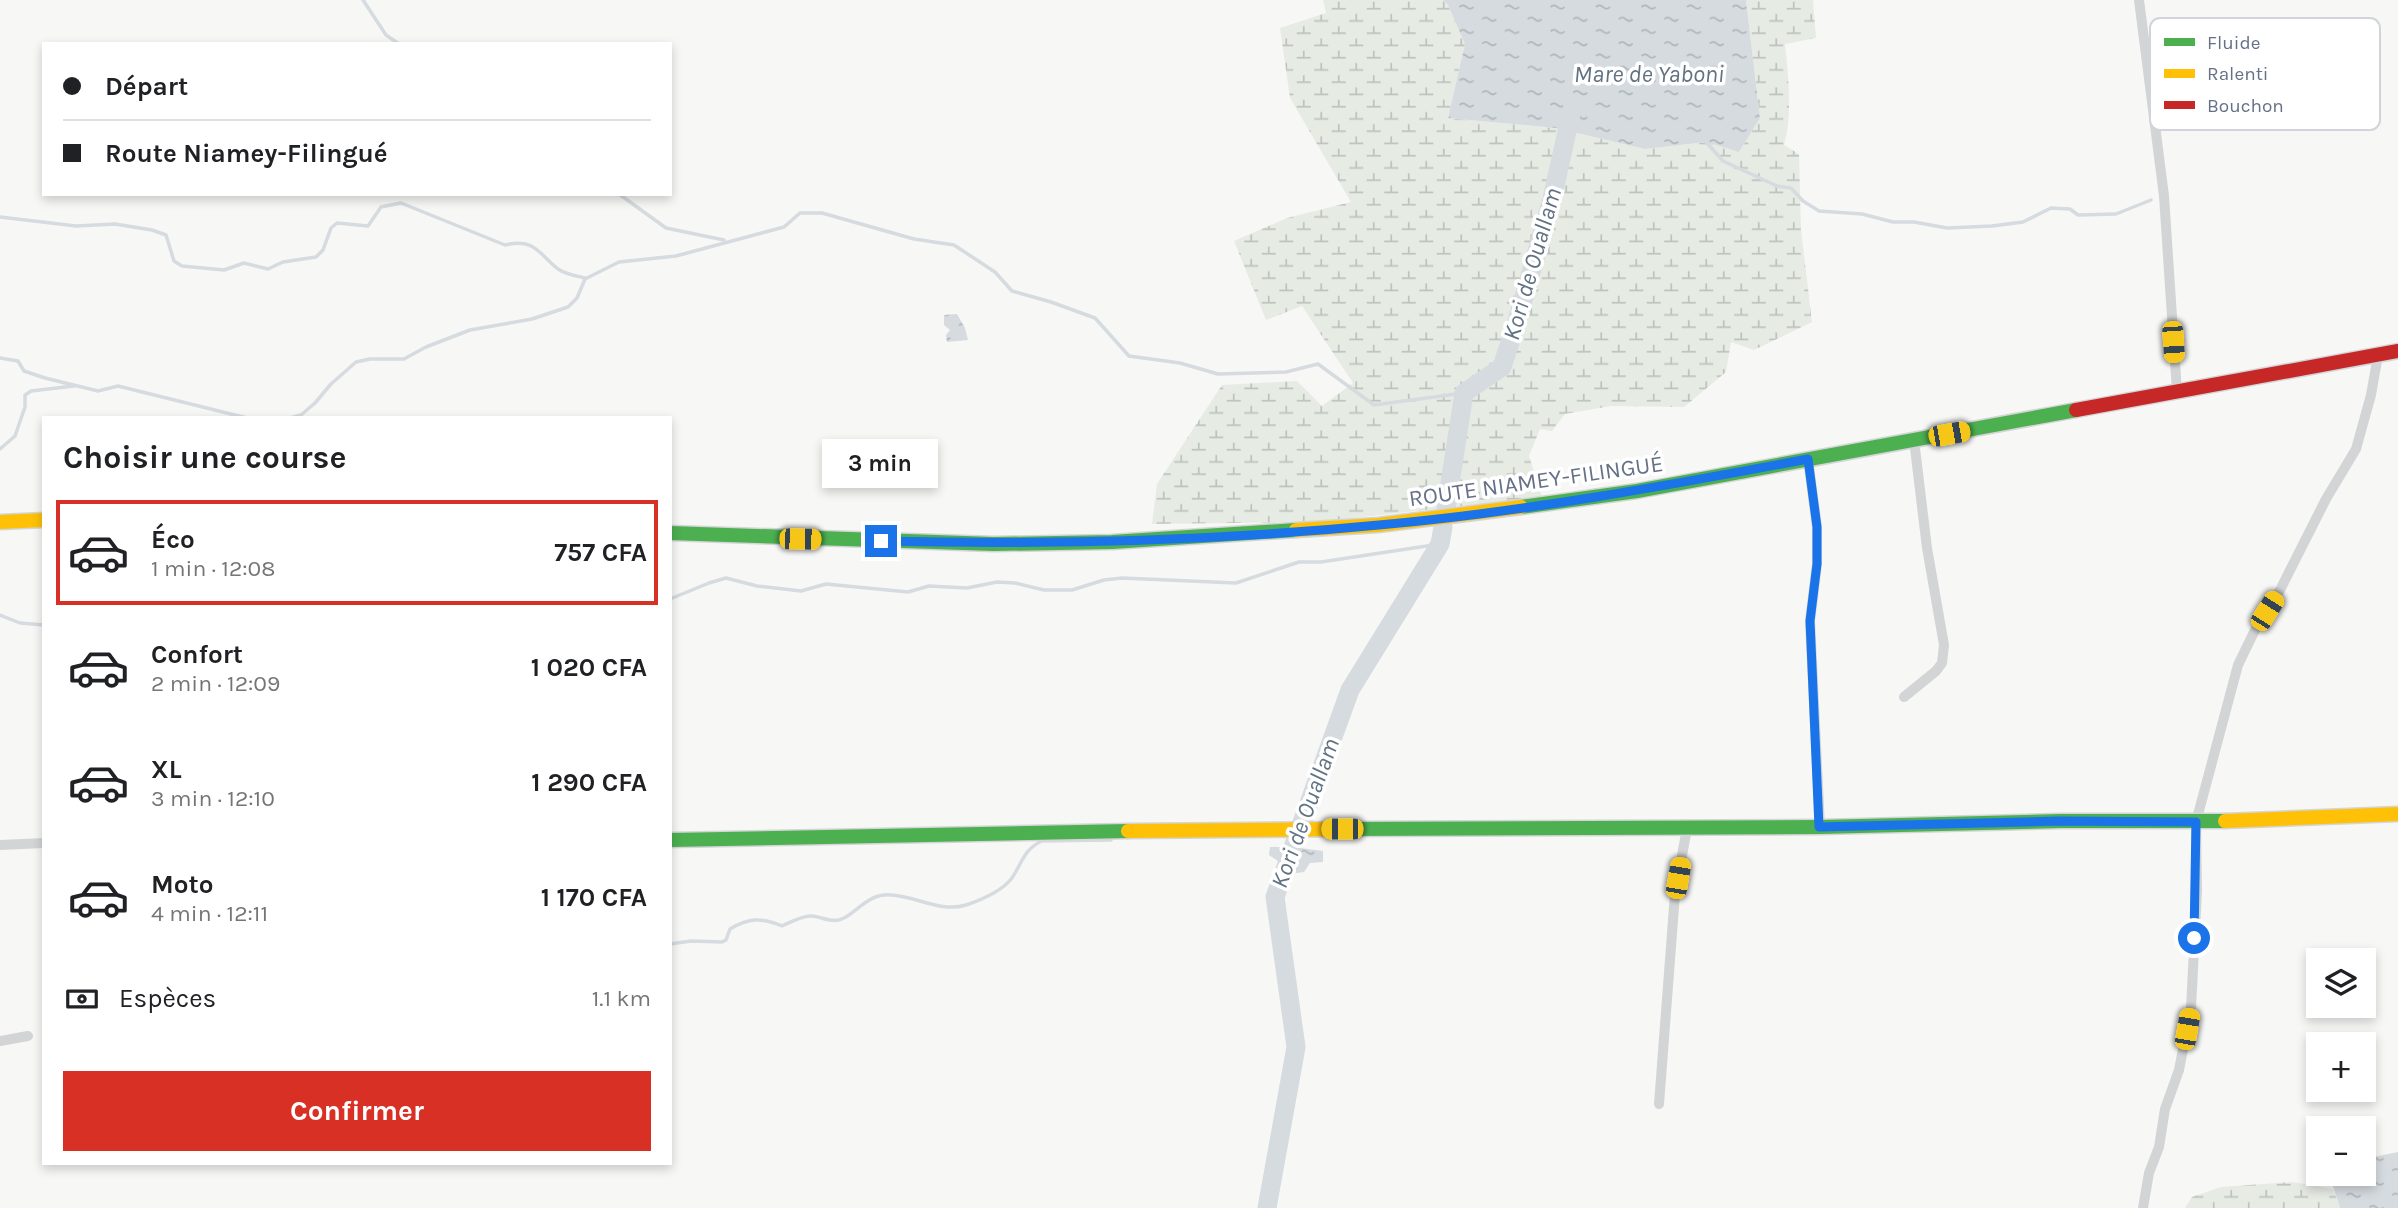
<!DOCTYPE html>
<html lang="fr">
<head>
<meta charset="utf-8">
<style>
  :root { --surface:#fff; --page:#f6f6f6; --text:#202124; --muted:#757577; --line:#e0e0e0; --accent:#d93025 }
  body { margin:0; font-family:Karla,sans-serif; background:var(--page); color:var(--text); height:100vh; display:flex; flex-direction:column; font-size:26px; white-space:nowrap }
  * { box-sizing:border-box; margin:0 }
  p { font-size:23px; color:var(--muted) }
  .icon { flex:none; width:38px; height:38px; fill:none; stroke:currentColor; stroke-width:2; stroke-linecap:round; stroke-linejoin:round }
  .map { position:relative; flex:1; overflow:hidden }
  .panel { position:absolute; left:42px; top:416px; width:630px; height:749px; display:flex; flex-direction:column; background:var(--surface); border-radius:0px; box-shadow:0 4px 10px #0003 }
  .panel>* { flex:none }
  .banner { position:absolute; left:42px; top:42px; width:630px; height:154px; border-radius:0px; box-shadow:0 4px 10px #0003; display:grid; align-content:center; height:154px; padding:0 21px; background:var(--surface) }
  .fabs { position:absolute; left:2306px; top:948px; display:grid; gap:14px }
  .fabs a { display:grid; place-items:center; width:70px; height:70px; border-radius:0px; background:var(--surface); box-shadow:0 4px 10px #0003; font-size:35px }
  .end { position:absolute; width:32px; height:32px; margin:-16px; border:9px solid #1a73e8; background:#fff; box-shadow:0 0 0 4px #fff }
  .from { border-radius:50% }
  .bubble { position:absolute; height:49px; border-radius:0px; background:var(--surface); box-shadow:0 4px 10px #0003; font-size:23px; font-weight:700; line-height:49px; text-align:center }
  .car { position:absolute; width:21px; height:42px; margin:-21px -10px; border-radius:9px; box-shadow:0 0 5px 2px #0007; background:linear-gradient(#f5c518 24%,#345 0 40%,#f5c518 0 76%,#345 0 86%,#f5c518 0) }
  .banner b { display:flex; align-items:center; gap:24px; height:66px; font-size:26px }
  .banner b+b { border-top:2px solid var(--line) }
  .banner i { width:18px; height:18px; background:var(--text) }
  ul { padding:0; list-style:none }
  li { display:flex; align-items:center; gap:21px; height:105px; margin:0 14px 10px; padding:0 7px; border:4px solid transparent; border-radius:0px }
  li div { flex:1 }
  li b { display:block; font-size:26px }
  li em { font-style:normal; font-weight:700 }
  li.selected { border-color:var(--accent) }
  li>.icon { width:63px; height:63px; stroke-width:1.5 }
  h2 { padding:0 21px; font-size:32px; line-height:84px }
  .pay { display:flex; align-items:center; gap:18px; height:77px; padding:0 21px; font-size:26px }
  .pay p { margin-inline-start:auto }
  .action { display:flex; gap:14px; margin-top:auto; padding:14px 21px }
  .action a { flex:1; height:80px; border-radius:0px; background:var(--accent); color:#fff; font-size:28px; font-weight:700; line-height:80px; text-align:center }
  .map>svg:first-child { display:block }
</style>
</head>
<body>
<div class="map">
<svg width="2398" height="1208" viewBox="0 0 2398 1208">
  <defs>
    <pattern id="wetland-marsh" width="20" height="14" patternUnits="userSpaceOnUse" patternTransform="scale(1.75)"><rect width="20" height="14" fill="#e6ebe4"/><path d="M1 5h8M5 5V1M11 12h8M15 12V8" fill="none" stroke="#bec3bf"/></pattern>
    <pattern id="water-ripples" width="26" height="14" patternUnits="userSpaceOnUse" patternTransform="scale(1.75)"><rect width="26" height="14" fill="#d6dbe0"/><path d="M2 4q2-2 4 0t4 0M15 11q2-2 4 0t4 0" fill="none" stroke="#b1b6bb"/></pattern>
  </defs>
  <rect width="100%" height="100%" fill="#f7f7f6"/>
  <g fill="url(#wetland-marsh)">
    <path d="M1323 0H1443L1448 5 1465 44 1448 118 1556 128 1645 149 1706 142 1739 152 1760 118 1746 0H1813L1816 38 1785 44C1788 76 1793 113 1784 145L1799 154 1801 230 1812 322 1754 350 1731 342 1726 372 1684 407 1611 406 1565 414 1552 431 1540 429 1529 456 1542 497 1317 522 1152 524 1157 484 1222 385 1297 381 1322 406 1353 383 1302 306 1266 320 1234 241 1287 218 1351 202 1290 98 1280 28 1326 13Z"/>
    <polygon points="2293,1182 2333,1189 2340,1208 2185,1208 2192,1197 2221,1187"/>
  </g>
  <g fill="url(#water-ripples)">
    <polygon points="1443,0 1746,0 1760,118 1739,152 1706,142 1645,149 1556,128 1448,118 1465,44 1448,5"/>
    <polygon points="957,314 965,328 968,340 947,342 946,335 950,330 944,325 944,315"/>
    <polygon points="1270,847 1293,847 1323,851 1323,862 1310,863 1304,872 1290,874 1284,865 1269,855"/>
    <polygon points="2398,1152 2398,1208 2340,1208 2329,1174 2364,1174 2364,1159"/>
  </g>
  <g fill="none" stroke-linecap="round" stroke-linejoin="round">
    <g stroke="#d6dbe0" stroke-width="3.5">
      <polyline points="363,0 386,35 399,44"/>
      <polyline points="1706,142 1723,161 1777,186 1791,188 1803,201 1819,211 1862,214 1893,222 1914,222 1947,228 1992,226 2023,222 2051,208 2070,209 2078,215 2116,214 2151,200"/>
      <polyline points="619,194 666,228 724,240"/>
      <path d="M0 217 76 226 115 224 152 230 166 235 174 261 182 266 224 270 244 263 268 269 283 262 316 257 323 250 331 228 337 223 368 226 381 207 401 203 505 245C535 238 538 253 558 269 565 274 576 276 585 278"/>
      <polyline points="0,358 18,361 24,371 45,378 98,391 118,386 247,418"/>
      <polyline points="290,418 301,415 315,403 331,384 356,362 370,359 404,359 426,347 470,330 532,319 568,307 577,298 585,279 619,262 676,256 784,227 800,213 822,213 914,239 954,245 995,272 1012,291 1051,302 1095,318 1129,356 1180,363 1218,374 1286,372 1318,364 1374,405 1464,393"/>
      <polyline points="0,449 15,436 25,407 25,395 31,391 74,386"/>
      <polyline points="670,599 709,583 726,578 757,586 801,591 826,584 908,592 929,586 967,588 997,582 1015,583 1044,590 1072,590 1104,580 1122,578 1236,583 1299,562 1321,562 1440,544"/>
      <polyline points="0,615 20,623 44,625"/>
      <path d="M670 944 691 941 722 942 726 940 730 929C748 918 762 917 782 926 791 922 803 915 812 916 823 917 833 924 844 918 860 909 870 893 891 895 916 896 940 913 966 905 981 900 1002 891 1012 878 1022 863 1024 849 1042 841L1111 840"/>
    </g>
    <g stroke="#d6dbe0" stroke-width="19">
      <polyline points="1446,509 1464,393 1502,367 1518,318 1552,199 1573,105"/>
      <polyline points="1267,1208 1296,1047 1275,897 1350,690 1440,544 1443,527"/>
    </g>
    <defs>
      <g id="fast">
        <polyline points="1521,507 1637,491 2076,410"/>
        <polyline points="670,533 994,544 1112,542 1296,530"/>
        <polyline points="1343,829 1820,827 2060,821 2225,821"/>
        <polyline points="670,840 1128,831"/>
      </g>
      <g id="slow">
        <polyline points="0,522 44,520"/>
        <polyline points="1296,530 1378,525 1521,507"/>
        <polyline points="2225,821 2398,814"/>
        <polyline points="1128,831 1343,829"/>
      </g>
      <polyline id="jam" points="2076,410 2398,351"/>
    </defs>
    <use href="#fast" stroke="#d4d5d6" stroke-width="17"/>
    <use href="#slow" stroke="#d4d5d6" stroke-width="17"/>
    <use href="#jam" stroke="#d4d5d6" stroke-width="17"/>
    <g stroke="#d3d4d5" stroke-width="10">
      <polyline points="2139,0 2164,196 2177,392"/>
      <polyline points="1808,459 1817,527 1817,564 1810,621 1820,827"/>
      <polyline points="1904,697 1936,671 1942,663 1944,645 1927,548 1914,440"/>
      <polyline points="0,845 44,843"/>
      <polyline points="0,1041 28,1036"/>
      <polyline points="1659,1104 1675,894 1687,828"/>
      <polyline points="2143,1208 2149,1173 2159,1147 2165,1109 2179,1070 2191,1008 2197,891 2196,822 2238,665 2254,632 2280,590 2326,499 2356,449 2371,395 2378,355"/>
    </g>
    <use href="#fast" stroke="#4caf50" stroke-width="14"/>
    <use href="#slow" stroke="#ffc107" stroke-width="14"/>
    <use href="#jam" stroke="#c62828" stroke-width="14"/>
  </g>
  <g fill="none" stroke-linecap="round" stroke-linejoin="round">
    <path stroke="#1a73e8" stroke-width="9" d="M881 541C1047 545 1213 541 1379 525 1523 512 1666 486 1808 459L1817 527V564L1810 621 1819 827 2060 821 2196 822 2194 938"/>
  </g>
  <g text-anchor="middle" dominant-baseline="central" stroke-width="7" stroke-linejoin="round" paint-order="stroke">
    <g font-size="23" fill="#667188" stroke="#fff">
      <text transform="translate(1536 481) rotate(-8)">ROUTE NIAMEY-FILINGUÉ</text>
    </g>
    <g font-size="24" font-style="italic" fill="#617383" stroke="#fff">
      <text x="1649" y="74">Mare de Yaboni</text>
      <text transform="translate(1532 264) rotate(-74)">Kori de Ouallam</text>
      <text transform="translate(1305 813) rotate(-70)">Kori de Ouallam</text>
    </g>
  </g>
  <rect x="2150" y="18" width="230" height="112" rx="10" fill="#fff" stroke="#d1d4db" stroke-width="2"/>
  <rect x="2164" y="38" width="31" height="8" fill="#4caf50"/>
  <rect x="2164" y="69" width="31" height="9" fill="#ffc107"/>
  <rect x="2164" y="101" width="31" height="8" fill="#c62828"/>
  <g font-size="19" fill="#667188">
    <text x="2207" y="49">Fluide</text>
    <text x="2207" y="80">Ralenti</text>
    <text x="2207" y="112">Bouchon</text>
  </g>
</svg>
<div class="fabs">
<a><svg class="icon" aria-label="layers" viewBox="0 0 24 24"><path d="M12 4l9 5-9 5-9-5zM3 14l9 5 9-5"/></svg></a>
<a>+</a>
<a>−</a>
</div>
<i class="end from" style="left:2194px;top:938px"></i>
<i class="end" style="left:881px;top:541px"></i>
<div class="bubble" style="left:822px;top:439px;width:116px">3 min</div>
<i class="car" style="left:2173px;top:342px;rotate:176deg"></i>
<i class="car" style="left:1949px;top:434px;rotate:80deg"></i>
<i class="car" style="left:800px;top:539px;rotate:91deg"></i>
<i class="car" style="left:2267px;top:611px;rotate:32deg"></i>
<i class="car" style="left:1342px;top:829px;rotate:270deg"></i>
<i class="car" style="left:1678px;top:878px;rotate:10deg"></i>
<i class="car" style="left:2187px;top:1029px;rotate:10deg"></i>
<div class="banner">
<b><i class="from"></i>Départ</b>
<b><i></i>Route Niamey-Filingué</b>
</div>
<section class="panel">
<h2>Choisir une course</h2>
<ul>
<li class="selected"><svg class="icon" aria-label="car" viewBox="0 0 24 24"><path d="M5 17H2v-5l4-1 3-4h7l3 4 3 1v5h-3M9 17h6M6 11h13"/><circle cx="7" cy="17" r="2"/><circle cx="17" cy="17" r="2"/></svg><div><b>Éco</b><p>1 min · 12:08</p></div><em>757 CFA</em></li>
<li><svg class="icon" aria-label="car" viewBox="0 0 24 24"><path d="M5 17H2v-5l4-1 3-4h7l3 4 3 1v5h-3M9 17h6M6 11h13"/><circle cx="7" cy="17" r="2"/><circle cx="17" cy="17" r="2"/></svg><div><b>Confort</b><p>2 min · 12:09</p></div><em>1 020 CFA</em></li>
<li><svg class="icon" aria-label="car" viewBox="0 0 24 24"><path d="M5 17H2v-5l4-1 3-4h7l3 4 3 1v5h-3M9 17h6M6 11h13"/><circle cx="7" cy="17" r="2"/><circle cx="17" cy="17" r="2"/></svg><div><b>XL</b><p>3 min · 12:10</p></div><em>1 290 CFA</em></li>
<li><svg class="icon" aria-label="car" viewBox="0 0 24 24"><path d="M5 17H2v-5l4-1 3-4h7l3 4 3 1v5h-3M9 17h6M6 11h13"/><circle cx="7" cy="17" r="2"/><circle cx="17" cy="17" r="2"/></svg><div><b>Moto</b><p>4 min · 12:11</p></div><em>1 170 CFA</em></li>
</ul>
<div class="pay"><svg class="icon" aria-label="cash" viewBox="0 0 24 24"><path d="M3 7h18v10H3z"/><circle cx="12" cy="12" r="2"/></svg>Espèces<p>1.1 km</p></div>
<div class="action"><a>Confirmer</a></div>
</section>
</div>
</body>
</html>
